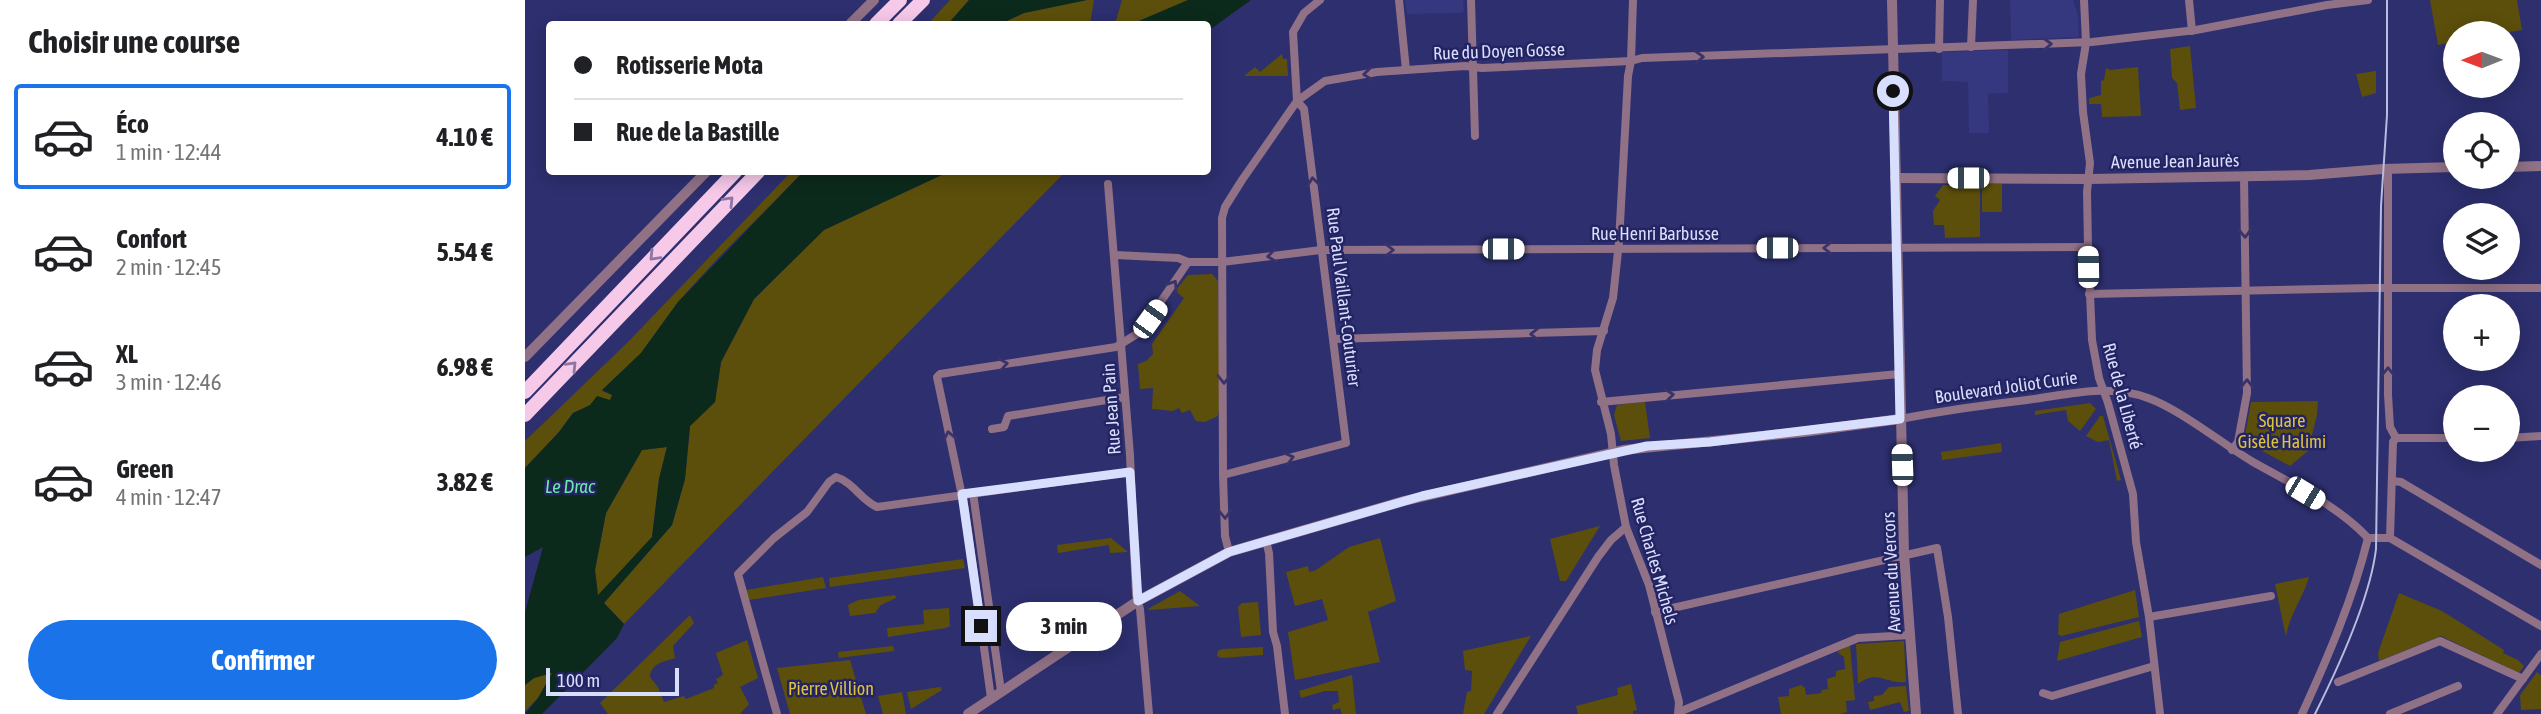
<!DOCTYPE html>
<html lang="fr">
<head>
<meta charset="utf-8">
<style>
  :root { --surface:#fff; --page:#f2f2f2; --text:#202124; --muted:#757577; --line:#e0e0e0; --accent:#1a73e8 }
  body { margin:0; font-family:"Asap Condensed",sans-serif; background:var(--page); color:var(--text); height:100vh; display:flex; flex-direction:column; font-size:26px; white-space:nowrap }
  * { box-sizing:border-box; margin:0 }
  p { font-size:23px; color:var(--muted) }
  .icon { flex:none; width:38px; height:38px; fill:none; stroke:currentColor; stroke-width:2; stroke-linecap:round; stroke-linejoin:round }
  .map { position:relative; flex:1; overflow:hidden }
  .sheet { display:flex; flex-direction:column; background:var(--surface); width:525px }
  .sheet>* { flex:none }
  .top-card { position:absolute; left:21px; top:21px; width:665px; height:154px; border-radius:7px; box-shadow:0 4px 18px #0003; display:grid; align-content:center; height:154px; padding:0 28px; background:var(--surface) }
  .needle { width:46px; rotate:269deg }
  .fabs { position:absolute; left:1918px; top:21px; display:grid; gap:14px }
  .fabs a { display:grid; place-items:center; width:77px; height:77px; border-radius:50%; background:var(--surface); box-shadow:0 4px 18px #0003; font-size:35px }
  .scale { position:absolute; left:21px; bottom:18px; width:133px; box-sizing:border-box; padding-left:7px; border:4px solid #d8defd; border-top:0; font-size:19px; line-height:24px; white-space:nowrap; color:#d8defd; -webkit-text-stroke:5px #242463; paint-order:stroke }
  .end { position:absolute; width:32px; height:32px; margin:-16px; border:9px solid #d8defd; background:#111; box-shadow:0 0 0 4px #111 }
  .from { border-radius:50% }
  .bubble { position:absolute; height:49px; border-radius:24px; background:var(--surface); box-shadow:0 4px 18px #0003; font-size:23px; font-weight:700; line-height:49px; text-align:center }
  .car { position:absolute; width:21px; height:42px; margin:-21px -10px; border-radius:9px; box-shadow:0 0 5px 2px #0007; background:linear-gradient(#fff 24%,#345 0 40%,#fff 0 76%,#345 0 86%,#fff 0) }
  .top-card b { display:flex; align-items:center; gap:24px; height:66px; font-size:26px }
  .top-card b+b { border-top:2px solid var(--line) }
  .top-card i { width:18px; height:18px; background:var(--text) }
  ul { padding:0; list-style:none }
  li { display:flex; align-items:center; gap:21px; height:105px; margin:0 14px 10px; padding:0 14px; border:4px solid transparent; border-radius:7px }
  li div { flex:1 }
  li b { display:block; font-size:26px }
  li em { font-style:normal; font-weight:700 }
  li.selected { border-color:var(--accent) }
  li>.icon { width:63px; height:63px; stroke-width:1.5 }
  h2 { padding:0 28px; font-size:32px; line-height:84px }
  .primary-button { display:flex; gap:14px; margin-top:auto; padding:14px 28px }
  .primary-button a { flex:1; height:80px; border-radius:42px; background:var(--accent); color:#fff; font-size:28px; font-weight:700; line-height:80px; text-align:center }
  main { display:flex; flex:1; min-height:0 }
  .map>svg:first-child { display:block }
</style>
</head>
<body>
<main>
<section class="sheet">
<h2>Choisir une course</h2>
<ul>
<li class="selected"><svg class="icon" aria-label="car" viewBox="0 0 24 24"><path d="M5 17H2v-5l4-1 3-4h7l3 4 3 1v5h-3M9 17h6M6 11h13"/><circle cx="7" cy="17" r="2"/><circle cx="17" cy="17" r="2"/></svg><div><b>Éco</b><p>1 min · 12:44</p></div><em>4.10 €</em></li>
<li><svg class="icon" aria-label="car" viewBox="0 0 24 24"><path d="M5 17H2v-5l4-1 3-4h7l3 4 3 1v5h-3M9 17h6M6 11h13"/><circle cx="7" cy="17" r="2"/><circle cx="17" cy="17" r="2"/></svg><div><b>Confort</b><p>2 min · 12:45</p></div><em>5.54 €</em></li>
<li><svg class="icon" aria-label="car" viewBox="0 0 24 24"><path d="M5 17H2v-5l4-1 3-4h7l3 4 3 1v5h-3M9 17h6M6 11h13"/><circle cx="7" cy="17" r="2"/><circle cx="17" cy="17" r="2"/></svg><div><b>XL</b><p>3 min · 12:46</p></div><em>6.98 €</em></li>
<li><svg class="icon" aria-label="car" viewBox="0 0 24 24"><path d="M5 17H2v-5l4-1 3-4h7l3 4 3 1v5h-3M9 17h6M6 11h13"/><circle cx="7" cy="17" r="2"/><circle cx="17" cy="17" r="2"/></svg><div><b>Green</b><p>4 min · 12:47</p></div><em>3.82 €</em></li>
</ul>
<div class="primary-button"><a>Confirmer</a></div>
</section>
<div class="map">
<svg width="2016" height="714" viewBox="0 0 2016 714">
  <rect width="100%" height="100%" fill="#2d2f6f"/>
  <g fill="#35377f">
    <polygon points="880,0 938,0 939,11 937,13 882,14"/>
    <polygon points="1485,0 1548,0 1553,15 1554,37 1486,40"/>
    <polygon points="1483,50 1483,93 1463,94 1464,133 1444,133 1443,82 1417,81 1417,52"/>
  </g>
  <g fill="#5c4f0b">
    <polygon points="425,0 444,0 423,24 403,24"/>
    <polygon points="562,0 569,0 565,24 475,24 499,13"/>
    <polygon points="597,0 663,0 607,24 590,24"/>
    <polygon points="1905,0 1992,0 1997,30 1979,33 1930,33 1930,42 1913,45"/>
    <polygon points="1665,46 1671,108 1655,110 1652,83 1647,78 1645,49"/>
    <polygon points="757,54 758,59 762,59 763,76 719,76 730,67 735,72"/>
    <polygon points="1613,67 1616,116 1577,117 1576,104 1564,104 1564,98 1576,95 1576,81 1579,80 1581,68 1585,70"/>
    <polygon points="1851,71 1851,93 1837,97 1831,74"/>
    <polygon points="266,172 278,172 191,260 153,302 116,353 77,391 87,395 85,400 48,413 34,432 0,468 0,441 103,342"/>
    <polygon points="423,172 540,172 99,624 79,603 147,525 160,479 165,426 190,402 196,362 229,299 299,230"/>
    <polygon points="1455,184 1455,237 1420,238 1419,225 1409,225 1408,211 1415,200 1410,196 1418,185"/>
    <rect x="1457" y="184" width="20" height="28"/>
    <polygon points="687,274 693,281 695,402 693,416 680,422 671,421 665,410 657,413 654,408 648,411 627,409 628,388 615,389 613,364 621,361 628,354 627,344 659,298 650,291 663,275"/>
    <polygon points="1793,401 1792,415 1783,451 1765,466 1719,441 1726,402"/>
    <polygon points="1120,402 1125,438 1096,441 1089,415 1092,405"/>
    <polygon points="1565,403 1571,409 1555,431 1543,421 1541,410 1510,415 1510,411"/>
    <polygon points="1575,416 1578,416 1596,480 1592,481 1584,440 1573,442 1561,436"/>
    <polygon points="1476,443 1477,452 1417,460 1416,452"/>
    <polygon points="142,447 134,479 127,537 73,596 70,570 81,513 117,450"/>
    <polygon points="1075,526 1041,581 1035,581 1025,539"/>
    <polygon points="586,538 603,552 585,553 584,545 533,553 532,545"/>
    <polygon points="855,538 871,601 843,612 855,662 770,680 763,632 803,620 797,599 770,606 761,572 783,566 784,572 791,570 824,547"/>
    <polygon points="438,559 440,568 305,587 304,578"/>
    <polygon points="298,577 301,588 224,600 221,590"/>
    <path d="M1784 577C1778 598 1764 615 1761 637L1750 584Z"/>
    <polygon points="1610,590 1614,617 1536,636 1533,634 1534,614"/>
    <polygon points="655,591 675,606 624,610 623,609"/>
    <polygon points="1874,593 1917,611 1979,650 1978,653 1993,660 1999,666 1994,673 1916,636 1854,661 1853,653"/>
    <polygon points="370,595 371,598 356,605 350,613 325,616 323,605 333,600"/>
    <polygon points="733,602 736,635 716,637 713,607 717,603"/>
    <polygon points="424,608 425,626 421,628 363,637 362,628 399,624 398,610"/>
    <path d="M165 615 169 623 148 646 150 658C139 662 126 663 125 677L133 687 139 702 159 696 161 699 189 688V685L193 683 191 679 198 675 191 653 222 640 233 678 215 687 224 704 215 714H83L75 703Z"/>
    <polygon points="1614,621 1617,637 1532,661 1535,642"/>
    <polygon points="1006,636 959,714 938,714 942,692 946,691 947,671 940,670 938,651"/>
    <path d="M1379 641 1381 682C1359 684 1353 669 1333 684L1331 644Z"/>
    <polygon points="1325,645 1330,700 1321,701 1322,712 1315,714 1256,714 1253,697 1264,696 1264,689 1276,685 1280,688 1281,695 1296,693 1297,690 1303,689 1302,679 1311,676 1311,671 1320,669 1319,657 1312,652"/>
    <polygon points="368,646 369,651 314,658 313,652"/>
    <polygon points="738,647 738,655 696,658 692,656 693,651 697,649"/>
    <polygon points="325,660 341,714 265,714 252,668"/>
    <polygon points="28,672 13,698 0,711 0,685 9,678"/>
    <polygon points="2012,672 2016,675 2016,709 1996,710 1995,695"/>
    <polygon points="827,675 831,714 817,714 815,708 808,710 807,705 814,702 813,691 800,691 776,698 774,691"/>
    <polygon points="1106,684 1112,710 1108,711 1108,714 1053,714 1051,706 1093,695 1092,688"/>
    <polygon points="1381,686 1384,711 1379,712 1375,702 1345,710 1343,702 1349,701 1349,696 1357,695 1364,687"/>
    <polygon points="415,687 417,690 386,709 382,692"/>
    <polygon points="377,692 381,714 358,714 353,696"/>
  </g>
  <g fill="#0c2a1b" fill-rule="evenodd">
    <polygon points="444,0 562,0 499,13 475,24 423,24"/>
    <polygon points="663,0 726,0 683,31 682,24 607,24"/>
    <path d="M278 172H423L299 230 229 299 196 362 190 402 165 426 160 479 147 525 79 603 99 624 92 638 17 714H0L13 698 27 673 9 678 0 685V612L18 547 0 557V468L34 432 48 413 65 405 72 396 85 400 87 395 77 390 116 353 153 302ZM142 447 134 479 127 537 73 595 70 570 81 513 117 450Z"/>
  </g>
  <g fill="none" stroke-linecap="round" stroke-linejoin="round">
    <g stroke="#907186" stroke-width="8">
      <polyline points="874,0 881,70"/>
      <polyline points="946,0 950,136"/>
      <polyline points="1108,0 1106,61 1103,76 1094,242 1088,298 1072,350 1070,370 1086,434 1089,465 1101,527 1124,585 1154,702 1153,714"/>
      <polyline points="1559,0 1561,43 1556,74 1558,112 1565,163 1562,192 1563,247 1567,340 1574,378 1583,403 1608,494 1611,542 1624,617 1635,714"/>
      <polyline points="1664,0 1667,31"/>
      <polyline points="1446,47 1448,0"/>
      <polyline points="1414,49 1415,0"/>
      <polyline points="1863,168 1863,395 1865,427 1871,438"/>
      <polyline points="583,184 605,455 611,595 615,609 624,714"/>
      <polyline points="590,255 653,258 663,262 697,262 796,250 1563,247"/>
      <polyline points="1564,294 1847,288 2016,288"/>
      <polyline points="809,339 1079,331"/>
      <polyline points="1076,402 1374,374"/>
      <path d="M1375 419C1417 411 1459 405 1502 400 1541 395 1584 383 1623 398 1656 410 1696 443 1728 462 1767 484 1812 505 1843 538H1865L2016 626"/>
      <polyline points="467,429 479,427 483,416 600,397"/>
      <polyline points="1871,438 1930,438"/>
      <polyline points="1983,438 2016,436"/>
      <polyline points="1707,450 1713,442 1722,393 1719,176"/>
      <polyline points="698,475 821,443 779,109 772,101 768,32 779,13 795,0"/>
      <polyline points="1868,481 1876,482 2016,565"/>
      <polyline points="448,493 476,691"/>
      <polyline points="1865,538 1868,442 1871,438"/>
      <polyline points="741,541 744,553 748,632 752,646 760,714"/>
      <polyline points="704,552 700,536 698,475 697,218 700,207 717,180 772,101 800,81 852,72 940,66 957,68 1106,61 1117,58 1567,42 1671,30 1802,5 1843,0"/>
      <polyline points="1130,612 1412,548 1423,617 1433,714"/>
      <polyline points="1624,617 1746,596"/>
      <polyline points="1813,682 1915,641 1998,679"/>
      <polyline points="1518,693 1527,696 1629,666"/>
      <polyline points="466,698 440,510 412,377 415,374 591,347 615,332 663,262"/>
      <polyline points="1154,712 1333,638 1386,635"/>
      <path d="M252 714 213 574 249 538 282 512 304 482 311 477C328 482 336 500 352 507L605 472"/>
      <polyline points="972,714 1073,557 1086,540 1101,527"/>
      <path d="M1777 714C1803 657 1828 599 1843 538"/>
      <polyline points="1865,714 1933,686"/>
      <polyline points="1972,714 2016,654"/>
    </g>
    <g stroke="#907186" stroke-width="10">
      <polyline points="1367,0 1379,554 1391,714"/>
      <polyline points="325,24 349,0"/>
      <polyline points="1983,167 2016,166"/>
      <polyline points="1370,178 1564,179 1784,175 1858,169 1930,167"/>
      <polyline points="0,357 181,172"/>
      <polyline points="443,714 613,601 704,552 879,501 1098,450 1278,432 1375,419"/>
    </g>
    <g stroke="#f7c9e9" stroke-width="14">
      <polyline points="351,24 375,0"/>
      <polyline points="374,24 398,0"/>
      <polyline points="0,392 210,172"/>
      <polyline points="0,415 233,172"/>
    </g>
    <path stroke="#b7bce1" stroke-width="2" d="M1790 714C1813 668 1845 599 1851 549L1856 206 1862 115V0"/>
  </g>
  <defs><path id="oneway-chevron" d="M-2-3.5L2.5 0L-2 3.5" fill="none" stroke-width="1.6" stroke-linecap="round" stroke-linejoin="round" transform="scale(1.75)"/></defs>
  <g stroke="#3a336a">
    <use href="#oneway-chevron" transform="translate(1522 44) rotate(-2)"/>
    <use href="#oneway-chevron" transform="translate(1174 57) rotate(-2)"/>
    <use href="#oneway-chevron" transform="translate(843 74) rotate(173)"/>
    <use href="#oneway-chevron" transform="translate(788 182) rotate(-97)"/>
    <use href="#oneway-chevron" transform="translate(1720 233) rotate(89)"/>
    <use href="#oneway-chevron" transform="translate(1303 248) rotate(180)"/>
    <use href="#oneway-chevron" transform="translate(864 250)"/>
    <use href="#oneway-chevron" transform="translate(747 256) rotate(173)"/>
    <use href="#oneway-chevron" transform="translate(648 285) rotate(-57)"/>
    <use href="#oneway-chevron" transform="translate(1010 334) rotate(179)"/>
    <use href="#oneway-chevron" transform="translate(478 364) rotate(-9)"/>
    <use href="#oneway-chevron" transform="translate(1863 372) rotate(-90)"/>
    <use href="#oneway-chevron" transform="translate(699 379) rotate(90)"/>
    <use href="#oneway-chevron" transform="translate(1722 384) rotate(-89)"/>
    <use href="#oneway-chevron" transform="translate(1144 395) rotate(-6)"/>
    <use href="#oneway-chevron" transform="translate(424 436) rotate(-102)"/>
    <use href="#oneway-chevron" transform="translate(764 458) rotate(-15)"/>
    <use href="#oneway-chevron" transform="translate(700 514) rotate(88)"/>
  </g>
  <g stroke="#8e76a6">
    <use href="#oneway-chevron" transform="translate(204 201) rotate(-46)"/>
    <use href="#oneway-chevron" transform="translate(129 256) rotate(134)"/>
    <use href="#oneway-chevron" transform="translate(47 366) rotate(-46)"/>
  </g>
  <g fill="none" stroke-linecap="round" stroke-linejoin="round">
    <polyline stroke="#d8defd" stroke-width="9" points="456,626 437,494 605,472 613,601 704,552 897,496 1122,446 1185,442 1375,419 1368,91"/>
  </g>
  <g text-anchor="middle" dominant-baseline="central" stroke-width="5" stroke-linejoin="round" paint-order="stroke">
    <g font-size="18" fill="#d8defd" stroke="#242463">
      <text transform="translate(974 51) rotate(-2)">Rue du Doyen Gosse</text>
      <text transform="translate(1650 161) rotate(-1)">Avenue Jean Jaurès</text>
      <text x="1130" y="233">Rue Henri Barbusse</text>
      <text transform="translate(819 297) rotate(83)">Rue Paul Vaillant-Couturier</text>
      <text transform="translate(1481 387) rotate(-8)">Boulevard Joliot Curie</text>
      <text transform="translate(1598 396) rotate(75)">Rue de la Liberté</text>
      <text transform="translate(586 409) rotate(-94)">Rue Jean Pain</text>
      <text transform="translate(1130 561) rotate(74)">Rue Charles Michels</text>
      <text transform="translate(1366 572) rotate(-93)">Avenue du Vercors</text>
    </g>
    <g font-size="18" fill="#ddc33e" stroke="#242463">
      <text x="1757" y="420">Square<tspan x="1757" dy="21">Gisèle Halimi</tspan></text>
      <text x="306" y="688">Pierre Villion</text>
    </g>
    <g font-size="19" font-style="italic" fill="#6ceba8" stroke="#242463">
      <text x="45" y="486">Le Drac</text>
    </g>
  </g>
</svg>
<div class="fabs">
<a><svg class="needle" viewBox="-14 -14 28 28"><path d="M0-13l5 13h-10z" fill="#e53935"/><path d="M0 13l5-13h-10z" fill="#757577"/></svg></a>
<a><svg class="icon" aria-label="locate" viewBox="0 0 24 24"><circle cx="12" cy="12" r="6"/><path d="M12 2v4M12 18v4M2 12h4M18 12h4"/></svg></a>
<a><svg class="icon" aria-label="layers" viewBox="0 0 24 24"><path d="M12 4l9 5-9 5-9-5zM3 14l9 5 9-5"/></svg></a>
<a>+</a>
<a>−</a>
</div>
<div class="scale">100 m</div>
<i class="end from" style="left:1368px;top:91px"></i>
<i class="end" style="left:456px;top:626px"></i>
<div class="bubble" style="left:481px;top:602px;width:116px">3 min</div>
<i class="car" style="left:1443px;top:178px;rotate:270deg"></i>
<i class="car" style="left:1252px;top:248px;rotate:270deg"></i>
<i class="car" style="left:978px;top:249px;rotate:90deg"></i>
<i class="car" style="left:1563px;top:267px;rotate:359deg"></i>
<i class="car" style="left:625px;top:319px;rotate:36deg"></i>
<i class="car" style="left:1377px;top:465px;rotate:358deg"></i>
<i class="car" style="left:1780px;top:493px;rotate:121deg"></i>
<div class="top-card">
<b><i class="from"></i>Rotisserie Mota</b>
<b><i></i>Rue de la Bastille</b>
</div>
</div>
</main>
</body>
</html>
